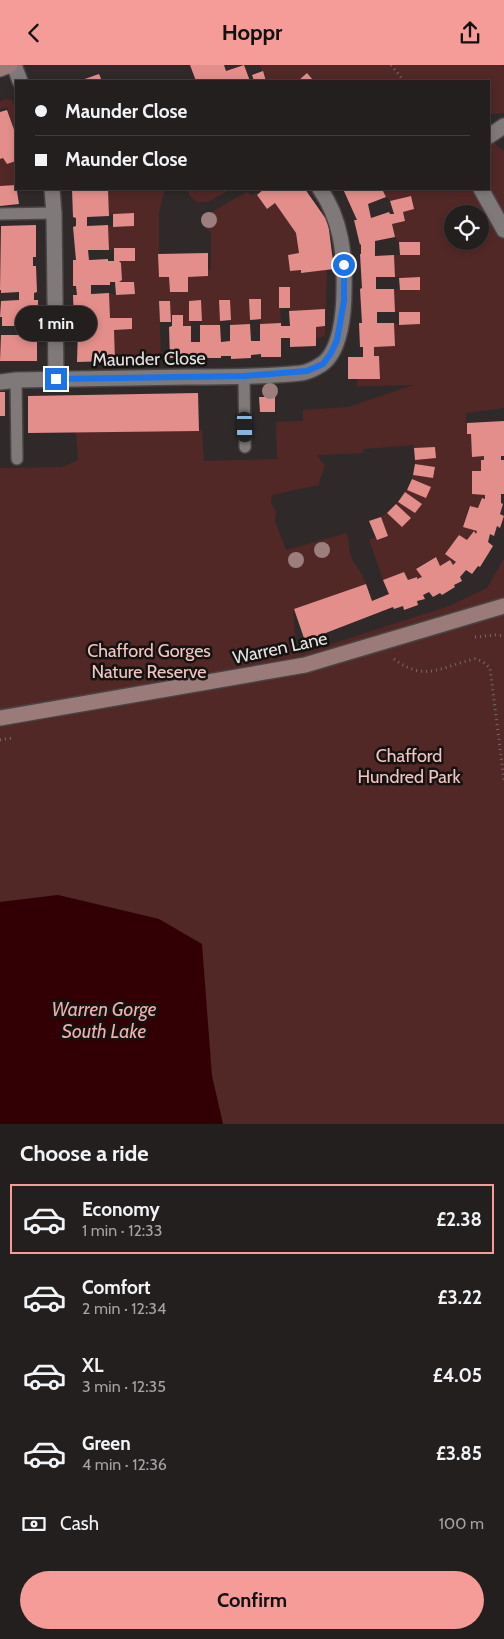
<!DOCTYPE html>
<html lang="en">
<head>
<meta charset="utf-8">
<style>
  :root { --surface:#231f1f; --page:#2b2728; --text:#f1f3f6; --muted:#a3a2a4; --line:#403d3d; --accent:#f59b98 }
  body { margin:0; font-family:Cabin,sans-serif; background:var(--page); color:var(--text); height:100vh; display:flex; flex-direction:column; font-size:19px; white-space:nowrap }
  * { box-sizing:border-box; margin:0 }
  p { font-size:16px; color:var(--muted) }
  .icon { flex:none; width:28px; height:28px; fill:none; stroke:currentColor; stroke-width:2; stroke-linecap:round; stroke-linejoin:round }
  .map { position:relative; height:1059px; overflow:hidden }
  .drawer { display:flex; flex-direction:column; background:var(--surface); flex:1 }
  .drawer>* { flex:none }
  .guide { position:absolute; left:15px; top:15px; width:475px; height:110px; border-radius:0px; box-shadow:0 2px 8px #0003,0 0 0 1px var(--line); display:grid; align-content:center; height:110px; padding:0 20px; background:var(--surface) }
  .tools { position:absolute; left:444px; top:140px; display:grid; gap:10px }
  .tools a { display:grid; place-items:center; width:45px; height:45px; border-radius:50%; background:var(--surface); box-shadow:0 2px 8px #0003,0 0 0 1px var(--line); font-size:25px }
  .end { position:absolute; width:22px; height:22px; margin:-11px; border:6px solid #1a73e8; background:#fff; box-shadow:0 0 0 2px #fff }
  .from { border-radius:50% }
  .bubble { position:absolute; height:35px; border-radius:18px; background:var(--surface); box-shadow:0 2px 8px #0003,0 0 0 1px var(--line); font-size:16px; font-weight:700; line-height:35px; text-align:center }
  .car { position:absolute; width:15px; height:30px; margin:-15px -8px; border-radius:6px; box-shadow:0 0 4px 1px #0007; background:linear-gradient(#222 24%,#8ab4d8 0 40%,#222 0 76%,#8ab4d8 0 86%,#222 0) }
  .guide b { display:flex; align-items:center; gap:18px; height:48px; font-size:19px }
  .guide b+b { border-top:1px solid var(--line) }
  .guide i { width:12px; height:12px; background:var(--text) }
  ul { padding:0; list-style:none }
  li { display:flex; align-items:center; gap:15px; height:70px; margin:0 10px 8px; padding:0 10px; border:2px solid transparent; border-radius:0px }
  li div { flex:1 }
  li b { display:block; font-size:19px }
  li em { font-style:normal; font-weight:700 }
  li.current { border-color:var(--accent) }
  li>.icon { width:45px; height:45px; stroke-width:1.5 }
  h2 { padding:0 20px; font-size:22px; line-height:60px }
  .pay { display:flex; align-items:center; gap:12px; height:55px; padding:0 20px; font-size:19px }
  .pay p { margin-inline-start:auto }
  .action { display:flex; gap:10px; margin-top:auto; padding:10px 20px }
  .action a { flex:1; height:58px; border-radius:30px; background:var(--accent); color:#111; font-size:20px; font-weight:700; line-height:58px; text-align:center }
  header { display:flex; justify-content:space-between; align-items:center; height:65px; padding:0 20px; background:var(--accent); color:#111; font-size:22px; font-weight:700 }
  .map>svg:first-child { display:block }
</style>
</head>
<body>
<header><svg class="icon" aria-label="back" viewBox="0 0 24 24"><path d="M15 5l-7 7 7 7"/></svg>Hoppr<svg class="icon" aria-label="share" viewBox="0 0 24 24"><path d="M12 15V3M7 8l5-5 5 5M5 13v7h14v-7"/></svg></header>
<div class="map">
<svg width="504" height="1059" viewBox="0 0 504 1059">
  <rect width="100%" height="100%" fill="#2f2929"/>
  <g fill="#522827" fill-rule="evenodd">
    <polygon points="260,0 502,0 504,3 504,48 489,49 489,16 311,16 313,15 307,8 299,15 297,14 295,16 266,16"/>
    <polygon points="7,34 12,35 16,47 16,70 7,42 0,44 0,37"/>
    <path d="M489 71 498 82 504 86V343L466 348 467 369H471L472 392 484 391V395H481V406H472V429L485 430V434L482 433 478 443 469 441 463 461 477 466 476 469 473 467 467 475 459 470 445 489 456 497 453 500 450 495 440 501 435 492 416 503 422 512 417 514 416 512 408 515 404 507 383 515 369 474 376 472 377 475 388 471 381 452 387 448 402 462 410 454 396 439 398 437 415 448 422 439 405 427 407 425 426 432 430 422 412 414 413 410 433 413 435 402 415 399V395L436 393 435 382 414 383 413 380 363 384V388L317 390 325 401 318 420 272 430 271 438 276 447 275 456 286 485 347 468C350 478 348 491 355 499 361 507 362 510 366 519L293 545 296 579 300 589 449 541 487 523 504 493V1059H223L212 1011 159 854 58 830 0 837V403L62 402 78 395 76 367 202 365 204 396 277 394 276 357 303 356V345L348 342 414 320 357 321V314L380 313 379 292 374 291V282L395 281 394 258 399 260 420 259V247H395L394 224H420L419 212H395L394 190H420V177H399L395 172 392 159 405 156 403 147 410 131 390 136 386 132 382 124H489ZM452 149H480V176H452Z"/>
    <polygon points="3,93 7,99 16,96 16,120 0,121 0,94"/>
    <polygon points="108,124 162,124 164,127 159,148 159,212 169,212 170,227 188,227 188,212 208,211 208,205 211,205 211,167 207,165 206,159 208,149 247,127 251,130 265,125 257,130 267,144 275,138 296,168 299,188 288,190 290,206 301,205 301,208 327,204 325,270 322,272 316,273 316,262 325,261 324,244 289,246 290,243 290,222 279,223 281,258 260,259 261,254 261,234 249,234 250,259 230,260 230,235 219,235 220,260 200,260 202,256 200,235 189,236 191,261 183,261 183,250 171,250 170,236 159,236 161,291 159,295 154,298 111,298 114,265 132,264 132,253 110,253 109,228 116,230 135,229 134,217 119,217 122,215 121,198 119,196 135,196 135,183 109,185 108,160 113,162 134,161 134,148 113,149 109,151"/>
    <path d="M186 124H231C221 129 204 144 193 134 190 132 188 127 186 124Z"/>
  </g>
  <polygon fill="#320004" points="58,830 159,854 202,879 212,1011 223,1059 0,1059 0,837"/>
  <g fill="#e38e8b">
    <polygon points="190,0 224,0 226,6 244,0 250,16 196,16"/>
    <polygon points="263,6 266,16 254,16 252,10"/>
    <polygon points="307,8 313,15 311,16 295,16 297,14 299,15"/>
    <polygon points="99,9 102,16 79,16"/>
    <polygon points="7,45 16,70 16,96 7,99 3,93 0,94 0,47"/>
    <polygon points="16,120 19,139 0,141 0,121"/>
    <polygon points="72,124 108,124 109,151 87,152 87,161 108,160 109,185 88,185 89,195 108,194 108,196 114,196 114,183 135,183 135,196 119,196 121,198 122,215 119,217 134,217 135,229 116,230 115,217 110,217 110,220 91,220 91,229 109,228 110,253 132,253 132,264 114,265 115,296 77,297 78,265 79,264 79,255 74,255 73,230 77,230 76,221 73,221 73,195 76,195 73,162 76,161 76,153 73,152"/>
    <polygon points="264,124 305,124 328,157 334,204 301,208 301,205 290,206 288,190 299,188 296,168 275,138 267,144 257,130"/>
    <polygon points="343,124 382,124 386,132 368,139 371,153 389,147 390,149 394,149 390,136 411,131 414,144 403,147 405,156 392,159 395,172 375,176 375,191 394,190 395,212 376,212 376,224 394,224 395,247 377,247 377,258 394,258 395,281 374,282 374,291 379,291 380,314 348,314 348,292 363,292 363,282 360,282 359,258 362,258 360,224 362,223 360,189 361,189 361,179 360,180 354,155 357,155"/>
    <polygon points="134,148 134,161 113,162 113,149"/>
    <polygon points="36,160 36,192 33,192 33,201 36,201 37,227 34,228 34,235 38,235 38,261 34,261 34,270 37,270 37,296 0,296 1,270 19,270 19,261 2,261 2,252 0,252 1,236 19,235 19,227 1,228 1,225 0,225 1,161"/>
    <polygon points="399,177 420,177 420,190 400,190"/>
    <polygon points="208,188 208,211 188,212 188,227 170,227 169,212 159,212 158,189"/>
    <polygon points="420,212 420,225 400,225 399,213"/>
    <rect x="279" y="222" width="11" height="21"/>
    <polygon points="249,234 261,234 261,254 250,255"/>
    <polygon points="201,235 202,256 189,256 189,236"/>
    <polygon points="219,235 230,235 231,255 220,256"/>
    <polygon points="159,236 170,236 171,257 160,257"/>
    <polygon points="325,244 325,261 316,262 316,281 290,282 290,273 281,273 281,292 261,292 261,289 251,290 251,293 231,294 231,291 221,291 221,293 201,293 201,291 170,293 169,262 172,261 172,250 183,250 183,261 191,261 191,277 200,277 200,260 220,260 221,277 230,276 230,260 250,259 251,276 260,276 260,259 281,258 281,261 290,261 289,246"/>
    <polygon points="399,247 420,247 420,259 399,260"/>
    <rect x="0" y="327" width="5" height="24"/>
    <polygon points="198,328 199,366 28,368 28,331"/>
    <polygon points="259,332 275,332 275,347 260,347"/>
    <polygon points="504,356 504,391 501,391 501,395 504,395 504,429 501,429 501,438 503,439 500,449 504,451 500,463 497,461 494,471 490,469 488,477 493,481 480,502 478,501 472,509 466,505 460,512 462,516 454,520 455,522 442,530 440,528 433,532 429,527 423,530 425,534 417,536 418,540 404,545 403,541 394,544 393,542 305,576 294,544 366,519 372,536 389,529 383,515 404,507 408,515 417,512 417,514 422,512 416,504 436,492 440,501 450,495 453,500 456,497 445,489 459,470 467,475 474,466 476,469 477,466 463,462 470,441 478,443 482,433 485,434 485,430 472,429 472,406 481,406 481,395 484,395 484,391 472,392 471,369 467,369 467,358"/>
    <polygon points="435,382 436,393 415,395 414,383"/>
    <polygon points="415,399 435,402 433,413 413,410"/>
    <polygon points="412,414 431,422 426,433 407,425"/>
    <polygon points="405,427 422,439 415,448 398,437"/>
    <polygon points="396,439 411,453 402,462 387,448"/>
    <polygon points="381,452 388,471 377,475 369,456"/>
  </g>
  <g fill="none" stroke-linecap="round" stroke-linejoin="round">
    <defs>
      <g id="lane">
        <polyline points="0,149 54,148"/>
        <polyline points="244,311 245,382"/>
        <polyline points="16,315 17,394"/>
      </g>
      <g id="street">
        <polyline points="14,0 20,16"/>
        <polyline points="489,71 504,61"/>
        <polyline points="52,124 54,148 56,314"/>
        <polyline points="481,124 504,165"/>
        <path d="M0 317 16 315C73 314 130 313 187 312 225 312 263 312 301 308 308 307 316 303 322 299 341 286 344 246 344 225 345 189 341 154 320 124"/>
      </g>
      <g id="secondary">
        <polyline points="0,4 10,0"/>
        <polyline points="0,653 305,600 504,541"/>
      </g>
    </defs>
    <use href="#lane" stroke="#494443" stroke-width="14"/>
    <use href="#street" stroke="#494443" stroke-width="18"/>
    <use href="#secondary" stroke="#494443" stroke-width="18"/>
    <g stroke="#716c6c" stroke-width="3" stroke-dasharray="1 4" stroke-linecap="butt">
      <polyline points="391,0 404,16"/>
      <polyline points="475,572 495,570 504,571"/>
      <path d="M394 594C426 618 442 601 475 594L482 596 490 603 504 715"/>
      <polyline points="0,675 12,673"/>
    </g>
    <use href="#lane" stroke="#807979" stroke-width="11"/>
    <use href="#street" stroke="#807979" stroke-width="15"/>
    <use href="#secondary" stroke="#9b7b7a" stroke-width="15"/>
  </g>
  <g fill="#9b7e7d">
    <circle cx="209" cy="155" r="8"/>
    <circle cx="270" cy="326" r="8"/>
    <circle cx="322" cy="485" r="8"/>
    <circle cx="296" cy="495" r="8"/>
  </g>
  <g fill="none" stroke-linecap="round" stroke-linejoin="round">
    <polyline stroke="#1a73e8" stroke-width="6" points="56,314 244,311 307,306 323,299 331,288 337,275 344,236 344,200"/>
  </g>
  <g text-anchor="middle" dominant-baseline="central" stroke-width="5" stroke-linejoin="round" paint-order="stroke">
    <g font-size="18" fill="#e6e2e2" stroke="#151212">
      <text transform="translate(149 294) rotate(-1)">Maunder Close</text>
      <text transform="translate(280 583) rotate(-12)">Warren Lane</text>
    </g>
    <g font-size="18" fill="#f3c4c1" stroke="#151212">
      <text x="149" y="586">Chafford Gorges<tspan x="149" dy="21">Nature Reserve</tspan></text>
      <text x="409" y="691">Chafford<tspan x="409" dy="21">Hundred Park</tspan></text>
    </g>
    <g font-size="19" font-style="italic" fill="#f3afac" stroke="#151212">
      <text x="104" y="944">Warren Gorge<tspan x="104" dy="22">South Lake</tspan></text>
    </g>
  </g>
</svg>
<div class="tools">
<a><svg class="icon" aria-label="locate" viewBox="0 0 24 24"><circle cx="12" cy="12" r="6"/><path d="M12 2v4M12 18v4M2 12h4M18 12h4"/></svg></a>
</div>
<i class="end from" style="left:344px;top:200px"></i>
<i class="end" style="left:56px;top:314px"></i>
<div class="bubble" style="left:15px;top:241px;width:82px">1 min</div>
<i class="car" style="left:245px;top:362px;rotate:179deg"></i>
<div class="guide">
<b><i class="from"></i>Maunder Close</b>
<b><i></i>Maunder Close</b>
</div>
</div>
<section class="drawer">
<h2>Choose a ride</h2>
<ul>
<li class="current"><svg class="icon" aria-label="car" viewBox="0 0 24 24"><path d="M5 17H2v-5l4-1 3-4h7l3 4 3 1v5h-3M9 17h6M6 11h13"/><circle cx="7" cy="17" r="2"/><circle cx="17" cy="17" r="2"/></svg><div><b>Economy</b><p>1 min · 12:33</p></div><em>£2.38</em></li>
<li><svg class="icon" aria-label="car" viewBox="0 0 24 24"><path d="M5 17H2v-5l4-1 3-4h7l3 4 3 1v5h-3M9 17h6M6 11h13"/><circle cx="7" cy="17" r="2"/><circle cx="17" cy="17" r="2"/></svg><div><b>Comfort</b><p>2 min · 12:34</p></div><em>£3.22</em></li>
<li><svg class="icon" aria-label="car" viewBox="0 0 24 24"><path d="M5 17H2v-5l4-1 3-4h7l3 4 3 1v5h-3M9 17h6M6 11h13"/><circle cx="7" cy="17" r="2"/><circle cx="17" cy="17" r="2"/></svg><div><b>XL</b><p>3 min · 12:35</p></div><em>£4.05</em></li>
<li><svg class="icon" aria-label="car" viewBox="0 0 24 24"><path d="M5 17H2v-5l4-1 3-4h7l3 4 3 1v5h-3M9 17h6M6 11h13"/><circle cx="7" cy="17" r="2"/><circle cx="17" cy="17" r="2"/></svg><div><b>Green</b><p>4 min · 12:36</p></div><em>£3.85</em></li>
</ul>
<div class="pay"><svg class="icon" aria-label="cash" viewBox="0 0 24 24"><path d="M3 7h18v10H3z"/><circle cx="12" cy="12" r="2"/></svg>Cash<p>100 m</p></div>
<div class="action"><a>Confirm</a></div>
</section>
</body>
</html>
